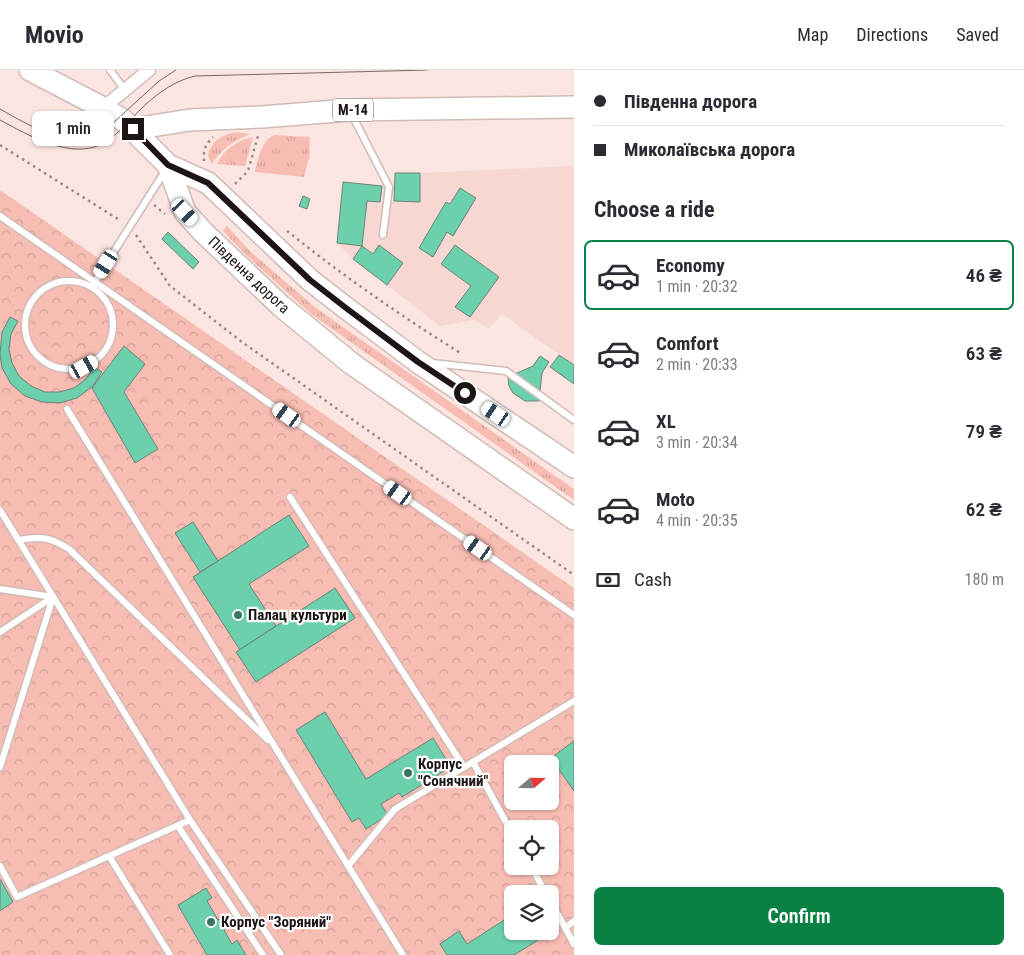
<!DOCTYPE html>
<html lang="en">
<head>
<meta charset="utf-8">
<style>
  :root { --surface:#fff; --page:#f7f7f7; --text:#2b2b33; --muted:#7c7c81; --line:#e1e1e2; --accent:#0b8043 }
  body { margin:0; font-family:"Roboto Condensed",sans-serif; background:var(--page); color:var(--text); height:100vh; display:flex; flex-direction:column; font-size:19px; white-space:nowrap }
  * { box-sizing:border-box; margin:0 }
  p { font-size:16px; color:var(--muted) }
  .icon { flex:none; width:28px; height:28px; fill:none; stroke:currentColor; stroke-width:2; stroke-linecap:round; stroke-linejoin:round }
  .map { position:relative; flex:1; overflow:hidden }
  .panel { display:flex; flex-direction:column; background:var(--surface); width:450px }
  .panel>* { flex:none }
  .top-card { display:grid; align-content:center; height:110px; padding:0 20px; background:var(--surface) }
  .needle { width:32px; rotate:70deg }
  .tools { position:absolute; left:504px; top:685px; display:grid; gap:10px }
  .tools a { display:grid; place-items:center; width:55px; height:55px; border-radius:8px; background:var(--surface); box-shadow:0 1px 4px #0004; font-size:25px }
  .end { position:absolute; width:22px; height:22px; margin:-11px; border:6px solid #1d1514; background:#fff; box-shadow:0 0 0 2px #fff }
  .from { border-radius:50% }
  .bubble { position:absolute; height:35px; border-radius:8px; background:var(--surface); box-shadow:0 1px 4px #0004; font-size:16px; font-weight:600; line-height:35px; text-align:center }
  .car { position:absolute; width:15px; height:30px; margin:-15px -8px; border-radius:6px; box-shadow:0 0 4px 1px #0007; background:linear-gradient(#fff 24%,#345 0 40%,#fff 0 76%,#345 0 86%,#fff 0) }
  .top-card b { display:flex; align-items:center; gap:18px; height:48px; font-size:19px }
  .top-card b+b { border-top:1px solid var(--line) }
  .top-card i { width:12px; height:12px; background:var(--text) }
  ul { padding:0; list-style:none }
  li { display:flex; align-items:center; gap:15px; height:70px; margin:0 10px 8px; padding:0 10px; border:2px solid transparent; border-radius:8px }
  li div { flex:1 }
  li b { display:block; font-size:19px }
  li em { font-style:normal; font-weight:600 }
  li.active { border-color:var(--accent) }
  li>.icon { width:45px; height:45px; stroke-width:1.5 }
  h2 { padding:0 20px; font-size:22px; line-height:60px }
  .pay { display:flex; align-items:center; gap:12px; height:55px; padding:0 20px; font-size:19px }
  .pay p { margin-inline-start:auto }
  .button { display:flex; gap:10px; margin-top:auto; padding:10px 20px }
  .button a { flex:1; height:58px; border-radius:8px; background:var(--accent); color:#fff; font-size:20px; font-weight:600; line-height:58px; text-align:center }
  header { display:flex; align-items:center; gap:30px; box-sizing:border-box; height:70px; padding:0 25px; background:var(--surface); border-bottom:1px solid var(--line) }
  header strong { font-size:24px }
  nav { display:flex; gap:28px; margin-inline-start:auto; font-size:18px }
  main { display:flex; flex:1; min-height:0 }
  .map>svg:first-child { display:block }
</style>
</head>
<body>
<header>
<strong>Movio</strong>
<nav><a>Map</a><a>Directions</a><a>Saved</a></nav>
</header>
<main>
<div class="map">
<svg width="574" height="885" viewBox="0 0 574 885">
  <defs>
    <pattern id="grass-tufts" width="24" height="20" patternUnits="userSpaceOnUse" patternTransform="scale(1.25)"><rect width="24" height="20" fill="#f7bdb3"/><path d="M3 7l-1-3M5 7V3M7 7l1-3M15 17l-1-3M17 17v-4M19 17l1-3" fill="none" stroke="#d3a299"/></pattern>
    <pattern id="park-crowns" width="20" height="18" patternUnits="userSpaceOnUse" patternTransform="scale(1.25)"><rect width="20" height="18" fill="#f7bdb3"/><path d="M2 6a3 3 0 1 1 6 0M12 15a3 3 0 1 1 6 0" fill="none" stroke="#d3a299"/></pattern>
  </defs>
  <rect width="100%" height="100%" fill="#fbe5e1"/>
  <polygon fill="#f6d7d2" points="574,96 574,295 502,244 488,259 474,250 440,256 353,189 337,173 343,112 394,117 395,103 420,103"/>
  <g fill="url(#grass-tufts)">
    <path d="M236 62 250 64C233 71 221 79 212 94L208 86C210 72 223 64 236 62Z"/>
    <path d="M275 65 308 67 310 68 309 88 304 107 256 102 255 101C258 89 262 69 275 65Z"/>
    <path d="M253 67 245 96 217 94C223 80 238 70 253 67Z"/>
    <polygon points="227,156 252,183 316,238 574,419 574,430 311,244 248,187 223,161"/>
  </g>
  <path fill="url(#park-crowns)" fill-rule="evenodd" d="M0 120 574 518V885H0ZM512 694H550V731H512ZM512 759H550V796H512ZM512 824H550V861H512Z"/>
  <g fill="#6cd0ad" stroke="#6e817a">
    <polygon points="395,103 420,103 420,132 394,131"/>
    <polygon points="343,112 382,116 380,132 367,131 362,176 337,173"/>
    <polygon points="460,118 476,128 453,166 447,162 433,187 419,178 446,132 450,134"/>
    <polygon points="303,126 310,129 307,139 299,136"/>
    <polygon points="168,162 199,192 193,199 162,169"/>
    <polygon points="379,175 403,193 387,215 353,189 362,176 373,184"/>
    <polygon points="455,175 499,207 470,247 455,237 471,216 441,194"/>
    <polygon points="10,247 18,251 11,264 9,279 12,293 19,306 31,316 45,322 59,322 74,318 86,309 94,297 102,302 92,317 77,328 60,333 42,332 25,326 11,314 2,298 0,284 2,262"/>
    <polygon points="124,276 145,294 124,322 158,379 135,393 92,318"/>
    <polygon points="559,285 574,295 574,314 550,297"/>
    <polygon points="540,286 549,292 542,303 539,331 525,331 513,323 509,316 508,307 533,296"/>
    <polygon points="289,445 309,476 249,514 276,556 240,580 193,507"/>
    <polygon points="193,452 218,491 200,502 175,463"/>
    <polygon points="335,518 355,548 256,612 236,582"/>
    <polygon points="325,642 366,709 433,668 451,697 402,727 399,723 381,734 388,745 366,759 359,748 352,752 296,660"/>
    <polygon points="574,671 574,721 551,688"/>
    <polygon points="0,809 13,832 0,841"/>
    <polygon points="206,818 212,828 207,831 218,850 228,844 235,854 224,860 232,874 237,870 246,885 207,885 178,835"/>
    <polygon points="512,845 512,861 550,861 550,856 553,861 514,885 447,885 440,874 459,861 467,874"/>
  </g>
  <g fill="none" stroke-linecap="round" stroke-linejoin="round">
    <defs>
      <g id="lane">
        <polyline points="110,0 125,20"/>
        <polyline points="351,43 389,117 383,165"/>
        <polyline points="0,146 574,545"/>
        <circle cx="69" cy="255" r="44"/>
        <polyline points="94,213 165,101"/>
        <polyline points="432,293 506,301 574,350"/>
        <polyline points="67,339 403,885"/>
        <polyline points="290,427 464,697"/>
        <polyline points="0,440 190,750 281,885"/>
        <path d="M19 470C41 466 50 467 69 479L268 670"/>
        <polyline points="0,519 53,527"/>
        <polyline points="0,562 53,527"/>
        <polyline points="473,692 512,763"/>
        <polyline points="0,697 53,527"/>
        <polyline points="178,756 263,885"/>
        <polyline points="109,786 170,885"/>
        <polyline points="0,796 17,827 190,750"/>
        <polyline points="348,796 395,739 574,631"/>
        <polyline points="531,796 546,824"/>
        <polyline points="550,830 574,874"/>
        <polyline points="565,858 574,851"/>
      </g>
      <polyline id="street" points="103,38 149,0"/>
      <g id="primary">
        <polyline points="30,0 103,38 123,50 168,95 208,113 310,210 346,238 418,292 574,397"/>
        <polyline points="133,59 190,50 262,47 349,40 574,37"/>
        <polyline points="168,95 185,142 203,162 281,236 352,294 574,449"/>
      </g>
    </defs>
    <use href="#lane" stroke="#d1bbb7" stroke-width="9"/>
    <use href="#street" stroke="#d1bbb7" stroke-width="15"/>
    <use href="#primary" stroke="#d1bbb7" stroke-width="24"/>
    <g stroke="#9b8b89" stroke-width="2.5" stroke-dasharray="2.5 4" stroke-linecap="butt">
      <polyline points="0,75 121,151"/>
      <path d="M204 91C203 81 205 75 213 67"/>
      <polyline points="235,114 248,101 258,66"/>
      <polyline points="154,135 165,144"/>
      <path d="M287 161C342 205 401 246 462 284"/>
      <polyline points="136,165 170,216 242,272 574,505"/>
    </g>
    <use href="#lane" stroke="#fff" stroke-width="6"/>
    <use href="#street" stroke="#fff" stroke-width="12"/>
    <use href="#primary" stroke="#fff" stroke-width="21"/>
    <g stroke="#766866" stroke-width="1">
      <path d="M0 39C32 57 64 77 101 64L159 11 176 0"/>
      <path d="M0 50C28 65 72 91 104 73 118 65 133 46 146 34 161 21 175 11 195 6L427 0"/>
    </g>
  </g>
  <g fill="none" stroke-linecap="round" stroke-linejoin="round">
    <polyline stroke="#1d1514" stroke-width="6" points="133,59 168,95 208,113 310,210 346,238 418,292 465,323"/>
  </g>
  <g fill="#397661" stroke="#fff" stroke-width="2">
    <circle cx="238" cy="545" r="5"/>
    <circle cx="408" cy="703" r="5"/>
    <circle cx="211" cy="852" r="5"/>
  </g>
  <g text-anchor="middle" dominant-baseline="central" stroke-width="4.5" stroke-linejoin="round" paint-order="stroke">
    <rect fill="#fff" stroke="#615b5a" stroke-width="1" x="333" y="28.5" width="40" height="23" rx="4"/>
    <g font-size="14" font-weight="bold" fill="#1d1514">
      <text x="353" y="40">М-14</text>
    </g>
    <g font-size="15" fill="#1d1514" stroke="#fff">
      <text transform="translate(249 205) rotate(43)">Південна дорога</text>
    </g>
    <g font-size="15" font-weight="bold" fill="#1d1514" stroke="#fff" text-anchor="start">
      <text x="248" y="545">Палац культури</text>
      <text x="418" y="694">Корпус<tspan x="418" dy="17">"Сонячний"</tspan></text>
      <text x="221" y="852">Корпус "Зоряний"</text>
    </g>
  </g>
</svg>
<div class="tools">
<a><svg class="needle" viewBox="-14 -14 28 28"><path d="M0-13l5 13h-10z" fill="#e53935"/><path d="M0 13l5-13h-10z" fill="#7c7c81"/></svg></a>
<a><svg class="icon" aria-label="locate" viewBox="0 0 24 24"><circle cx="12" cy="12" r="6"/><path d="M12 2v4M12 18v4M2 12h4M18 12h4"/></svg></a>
<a><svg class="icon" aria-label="layers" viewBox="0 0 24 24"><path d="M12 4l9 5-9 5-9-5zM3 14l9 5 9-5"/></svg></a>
</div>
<i class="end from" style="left:465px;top:323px"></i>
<i class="end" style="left:133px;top:59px"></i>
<div class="bubble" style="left:32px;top:41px;width:82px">1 min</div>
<i class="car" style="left:185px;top:142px;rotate:137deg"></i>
<i class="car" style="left:106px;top:194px;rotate:212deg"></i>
<i class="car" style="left:84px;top:297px;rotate:61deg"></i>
<i class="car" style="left:496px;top:344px;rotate:304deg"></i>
<i class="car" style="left:287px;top:345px;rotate:305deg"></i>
<i class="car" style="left:398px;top:423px;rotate:305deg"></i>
<i class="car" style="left:478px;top:478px;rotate:305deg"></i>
</div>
<section class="panel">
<div class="top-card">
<b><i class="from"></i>Південна дорога</b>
<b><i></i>Миколаївська дорога</b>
</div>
<h2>Choose a ride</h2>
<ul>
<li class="active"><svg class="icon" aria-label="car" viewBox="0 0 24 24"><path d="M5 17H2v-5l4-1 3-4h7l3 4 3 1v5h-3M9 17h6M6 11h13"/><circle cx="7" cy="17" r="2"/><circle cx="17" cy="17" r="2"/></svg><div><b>Economy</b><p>1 min · 20:32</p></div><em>46 ₴</em></li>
<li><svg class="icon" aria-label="car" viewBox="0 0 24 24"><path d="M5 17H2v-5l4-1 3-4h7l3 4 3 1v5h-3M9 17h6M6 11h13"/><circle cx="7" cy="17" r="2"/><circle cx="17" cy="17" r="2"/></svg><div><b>Comfort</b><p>2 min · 20:33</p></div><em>63 ₴</em></li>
<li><svg class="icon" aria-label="car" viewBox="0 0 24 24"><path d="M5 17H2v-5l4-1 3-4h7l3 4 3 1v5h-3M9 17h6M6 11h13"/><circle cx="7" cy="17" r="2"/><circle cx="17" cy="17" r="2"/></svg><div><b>XL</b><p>3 min · 20:34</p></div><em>79 ₴</em></li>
<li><svg class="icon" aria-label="car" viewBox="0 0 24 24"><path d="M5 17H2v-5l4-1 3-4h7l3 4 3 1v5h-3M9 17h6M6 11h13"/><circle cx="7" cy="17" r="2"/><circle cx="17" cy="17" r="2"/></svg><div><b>Moto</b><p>4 min · 20:35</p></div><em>62 ₴</em></li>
</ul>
<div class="pay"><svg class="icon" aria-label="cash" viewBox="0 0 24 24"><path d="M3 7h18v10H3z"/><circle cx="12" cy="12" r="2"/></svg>Cash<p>180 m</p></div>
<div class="button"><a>Confirm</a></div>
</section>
</main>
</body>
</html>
